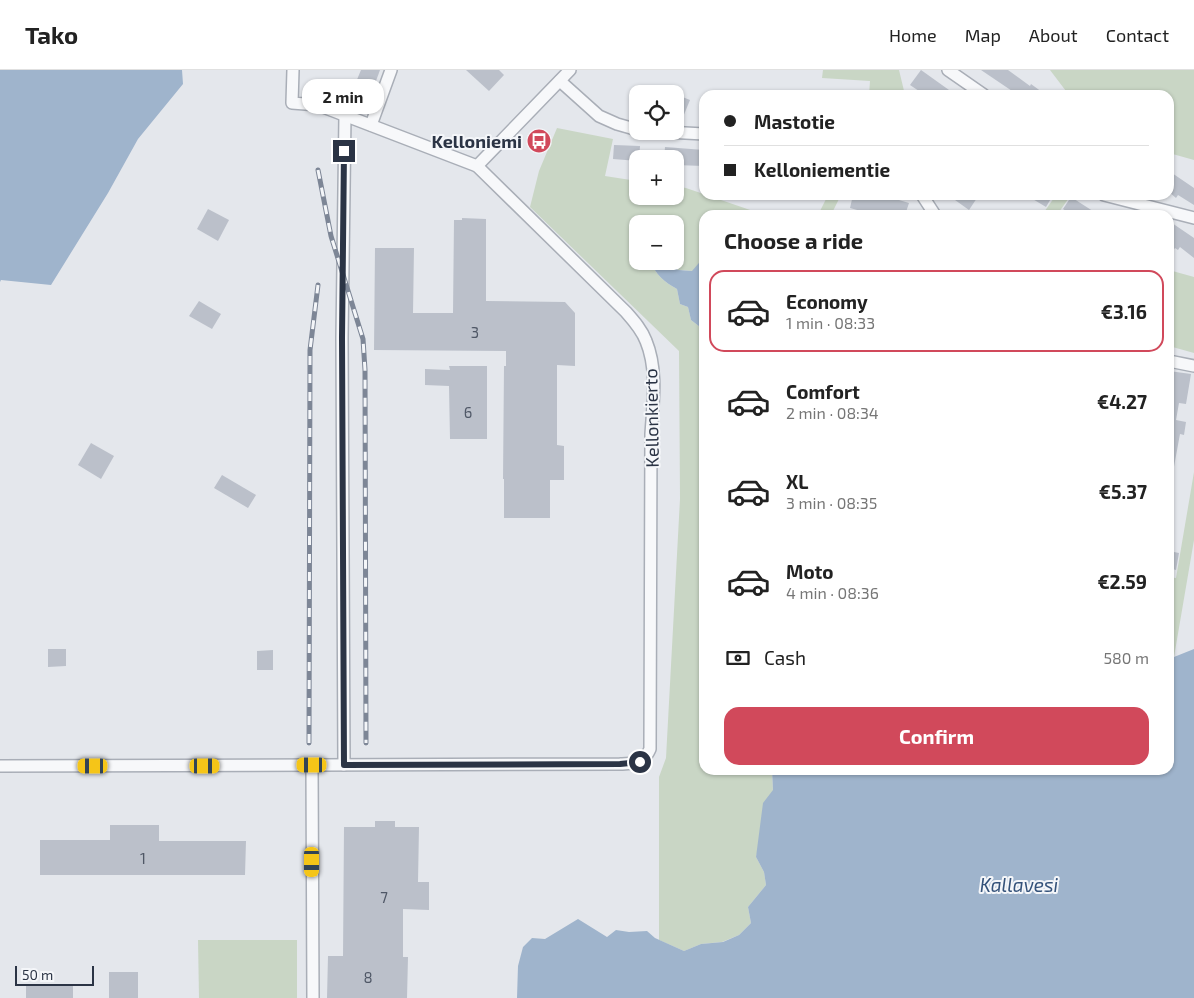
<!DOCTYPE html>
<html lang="en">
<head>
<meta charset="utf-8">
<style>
  :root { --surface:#fff; --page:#f6f6f6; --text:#222; --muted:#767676; --line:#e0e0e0; --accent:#d1495b }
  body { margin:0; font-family:"Exo 2",sans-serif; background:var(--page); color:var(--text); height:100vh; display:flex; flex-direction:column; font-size:19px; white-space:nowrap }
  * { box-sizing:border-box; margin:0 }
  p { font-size:16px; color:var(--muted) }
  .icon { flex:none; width:28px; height:28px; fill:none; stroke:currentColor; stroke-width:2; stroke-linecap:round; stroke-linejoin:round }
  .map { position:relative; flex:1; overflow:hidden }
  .panel { position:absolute; left:699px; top:140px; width:475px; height:565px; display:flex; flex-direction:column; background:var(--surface); border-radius:15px; box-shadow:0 1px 4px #0004 }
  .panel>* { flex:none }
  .top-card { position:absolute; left:699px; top:20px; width:475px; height:110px; border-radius:15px; box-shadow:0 1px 4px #0004; display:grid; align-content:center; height:110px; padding:0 25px; background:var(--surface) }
  .fabs { position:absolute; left:629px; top:15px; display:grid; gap:10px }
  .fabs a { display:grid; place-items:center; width:55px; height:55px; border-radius:10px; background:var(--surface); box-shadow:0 1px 4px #0004; font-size:25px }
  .scale { position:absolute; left:15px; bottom:12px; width:79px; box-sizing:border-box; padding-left:5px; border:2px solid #2b3445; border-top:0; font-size:14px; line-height:18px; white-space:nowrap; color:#2b3445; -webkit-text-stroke:4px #f4f6f9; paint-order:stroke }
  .end { position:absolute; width:22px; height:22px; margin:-11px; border:6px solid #2b3445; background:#fff; box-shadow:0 0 0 2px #fff }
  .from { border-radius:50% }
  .bubble { position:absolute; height:35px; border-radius:15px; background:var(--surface); box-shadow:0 1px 4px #0004; font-size:16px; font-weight:700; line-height:35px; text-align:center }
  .car { position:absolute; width:15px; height:30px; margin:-15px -8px; border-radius:6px; box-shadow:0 0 4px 1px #0007; background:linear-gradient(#f5c518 24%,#345 0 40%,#f5c518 0 76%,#345 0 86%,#f5c518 0) }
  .top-card b { display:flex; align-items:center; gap:18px; height:48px; font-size:19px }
  .top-card b+b { border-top:1px solid var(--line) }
  .top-card i { width:12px; height:12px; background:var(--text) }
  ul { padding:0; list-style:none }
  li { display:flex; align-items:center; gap:15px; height:82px; margin:0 10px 8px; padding:0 15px; border:2px solid transparent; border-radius:15px }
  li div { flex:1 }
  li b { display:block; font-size:19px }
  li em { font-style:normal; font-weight:700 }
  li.selected { border-color:var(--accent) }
  li>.icon { width:45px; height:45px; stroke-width:1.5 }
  h2 { padding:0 25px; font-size:22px; line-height:60px }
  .pay { display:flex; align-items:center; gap:12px; height:55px; padding:0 25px; font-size:19px }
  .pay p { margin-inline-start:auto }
  .button { display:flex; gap:10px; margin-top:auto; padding:10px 25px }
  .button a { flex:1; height:58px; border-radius:15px; background:var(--accent); color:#fff; font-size:20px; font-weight:700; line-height:58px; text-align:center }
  header { display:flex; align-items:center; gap:30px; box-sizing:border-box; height:70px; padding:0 25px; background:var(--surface); border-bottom:1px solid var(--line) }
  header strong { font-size:24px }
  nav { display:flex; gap:28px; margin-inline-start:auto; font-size:18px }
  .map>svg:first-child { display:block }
</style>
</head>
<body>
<header>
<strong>Tako</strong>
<nav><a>Home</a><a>Map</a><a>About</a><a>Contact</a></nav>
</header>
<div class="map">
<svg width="1194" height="928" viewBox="0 0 1194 928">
  <rect width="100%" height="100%" fill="#e4e7ec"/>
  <g fill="#c9d6c5">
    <polygon points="823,0 899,0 905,25 869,25 870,11 822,8"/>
    <polygon points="1050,0 1194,0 1194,90 1169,83 1169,25 1069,25"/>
    <path d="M557 58 613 69 605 106 637 111 638 126H675V116L686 118 765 145H704V187L693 201 678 200 664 191H675V154H638V191H655L652 192C654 204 666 213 677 219L680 234 688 237 691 250 704 260V700H772L773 721 756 787 764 802 766 815 748 837 751 853 739 865 722 872 701 874 684 881 659 870V707L666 688 680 429 679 281 530 137 539 101Z"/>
    <polygon points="828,125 841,125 831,145 818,145"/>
    <polygon points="1056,125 1071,125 1057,145 1042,145"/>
    <polygon points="1169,200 1194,207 1194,283 1169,276"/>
    <polygon points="1194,402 1194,470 1174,587 1172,600 1169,603 1169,507 1176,508"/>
    <polygon points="198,870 297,870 297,928 199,928"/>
  </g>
  <g fill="#9fb4cc">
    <polygon points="0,0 182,0 183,14 138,69 108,123 51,215 1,210 0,212"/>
    <path d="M704 187V260L691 250 688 237 680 234 677 219C666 213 654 204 652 192L664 191 678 200 692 201Z"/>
    <polygon points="1194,579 1194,928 517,928 518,896 523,877 532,868 545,869 578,849 607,867 616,860 629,862 647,861 655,868 684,881 701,874 723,872 739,865 751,853 748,837 766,815 764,802 756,787 763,733 773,720 772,700 1169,700 1169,603 1172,599 1174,587"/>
  </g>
  <g fill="#bbc0ca">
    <polygon points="361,0 380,0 369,30 351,24"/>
    <polygon points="466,0 499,0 504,5 489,21"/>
    <polygon points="921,0 956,25 925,25 910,15"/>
    <polygon points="981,0 1008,0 1030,16 1031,14 1046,25 1018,25"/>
    <polygon points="675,24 690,30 683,47 675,43"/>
    <polygon points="614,75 640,76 639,89 638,91 613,89"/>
    <polygon points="665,77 704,80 704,96 675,95 675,89 664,89"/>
    <polygon points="1169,101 1194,118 1194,135 1178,125 1176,128 1169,122"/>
    <polygon points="853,125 866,125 880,128 882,125 909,133 905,145 883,145 869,141 868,143 850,138"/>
    <polygon points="958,125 979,125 969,140 955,130"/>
    <polygon points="1026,125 1053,125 1046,137"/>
    <polygon points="1071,127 1099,145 1072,145 1063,139"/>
    <polygon points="208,139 229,150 218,171 197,159"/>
    <polygon points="462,148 486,149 486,231 565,232 575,243 575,296 557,295 557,375 564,376 564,410 550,410 550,448 504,448 504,409 503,409 504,296 506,296 506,281 374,280 375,178 414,178 413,243 453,243 454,150 462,150"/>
    <polygon points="1169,151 1194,168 1194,188 1180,177 1178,180 1175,178 1169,187"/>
    <polygon points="199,231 221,244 212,259 189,246"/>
    <polygon points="449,296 487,296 487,369 450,369 449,316 425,315 425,299 450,300"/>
    <polygon points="1169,301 1191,304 1186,334 1179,333 1176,350 1186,352 1184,365 1180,364 1173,402 1169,402"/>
    <polygon points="91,373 114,386 101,409 78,395"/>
    <polygon points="222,405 256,425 248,438 214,418"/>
    <polygon points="1169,481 1179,483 1176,500 1169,498"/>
    <polygon points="48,579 66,579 66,596 48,597"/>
    <polygon points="273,580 273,600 257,600 257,581"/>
    <polygon points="375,751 395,751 395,757 419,757 418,812 429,812 429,840 403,839 403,887 408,887 407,928 327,928 328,886 343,886 344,757 375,757"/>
    <polygon points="110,755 159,755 159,771 246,771 245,805 40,805 40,770 110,770"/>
    <rect x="109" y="902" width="29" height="26"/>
    <rect x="26" y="914" width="47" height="14"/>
  </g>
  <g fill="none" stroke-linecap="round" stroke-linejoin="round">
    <defs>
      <g id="minor">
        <polyline points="948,0 984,25"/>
        <polyline points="560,11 599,46 617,54 638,60"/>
        <polyline points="371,55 391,0"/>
        <polyline points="648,61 704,64"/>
        <polyline points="477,96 570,0"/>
        <polyline points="922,125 935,145"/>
        <polyline points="1104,125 1194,148"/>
        <polyline points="1169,291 1194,296"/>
        <polyline points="312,695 313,928"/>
        <polyline points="344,695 342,268 345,45"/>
        <path d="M0 696 620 694C635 693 643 695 650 679L651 364C653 333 658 300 646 271 642 260 634 251 626 242L477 96 318 35 292 33 293 0"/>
      </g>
    </defs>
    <use href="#minor" stroke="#a9aeb7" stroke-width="14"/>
    <use href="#minor" stroke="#f7f8fa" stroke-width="11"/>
    <defs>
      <g id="rail">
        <polyline points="318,100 331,166 363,269 365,300 366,673"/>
        <polyline points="309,673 310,280 318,215"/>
      </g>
    </defs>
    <use href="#rail" stroke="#7d8696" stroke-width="5"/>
    <use href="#rail" stroke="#f4f6f9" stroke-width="3" stroke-dasharray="9" stroke-linecap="butt"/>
  </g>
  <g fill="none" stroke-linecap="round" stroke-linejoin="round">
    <polyline stroke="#2b3445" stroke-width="6" points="344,81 342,268 344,695 620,694 640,692"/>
  </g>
  <defs>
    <symbol id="bus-disc" viewBox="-11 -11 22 22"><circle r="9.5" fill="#d1495b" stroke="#f4f6f9"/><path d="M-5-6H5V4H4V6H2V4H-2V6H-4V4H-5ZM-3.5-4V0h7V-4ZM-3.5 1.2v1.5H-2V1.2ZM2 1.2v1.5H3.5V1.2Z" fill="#fff"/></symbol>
  </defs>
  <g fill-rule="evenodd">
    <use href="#bus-disc" x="525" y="57" width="28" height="28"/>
  </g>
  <g text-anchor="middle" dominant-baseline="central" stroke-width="4" stroke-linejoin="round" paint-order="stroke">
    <g font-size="15" fill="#4f5766">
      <text x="475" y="262">3</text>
      <text x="468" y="342">6</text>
      <text x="143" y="788">1</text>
      <text x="384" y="827">7</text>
      <text x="368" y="907">8</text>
    </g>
    <g font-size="18" font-weight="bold" fill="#2b3445" stroke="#f4f6f9" text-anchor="end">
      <text x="522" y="71">Kelloniemi</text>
    </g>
    <g font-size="18" fill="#2b3445" stroke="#f4f6f9">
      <text transform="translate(651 348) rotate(-91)">Kellonkierto</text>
    </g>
    <g font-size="19" font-style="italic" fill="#34527a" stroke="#f4f6f9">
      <text x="1019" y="814">Kallavesi</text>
    </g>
  </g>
</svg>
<div class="fabs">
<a><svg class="icon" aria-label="locate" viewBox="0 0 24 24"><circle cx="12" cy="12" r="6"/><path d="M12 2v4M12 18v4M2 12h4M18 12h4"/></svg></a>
<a>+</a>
<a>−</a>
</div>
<div class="scale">50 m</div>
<i class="end from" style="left:640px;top:692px"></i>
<i class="end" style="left:344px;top:81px"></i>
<div class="bubble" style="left:302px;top:9px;width:82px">2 min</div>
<i class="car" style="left:312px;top:695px;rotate:270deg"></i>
<i class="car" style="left:93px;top:696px;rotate:270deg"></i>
<i class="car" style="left:205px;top:696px;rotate:90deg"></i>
<i class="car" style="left:312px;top:792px;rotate:180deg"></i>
<div class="top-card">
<b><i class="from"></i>Mastotie</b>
<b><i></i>Kelloniementie</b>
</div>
<section class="panel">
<h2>Choose a ride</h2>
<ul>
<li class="selected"><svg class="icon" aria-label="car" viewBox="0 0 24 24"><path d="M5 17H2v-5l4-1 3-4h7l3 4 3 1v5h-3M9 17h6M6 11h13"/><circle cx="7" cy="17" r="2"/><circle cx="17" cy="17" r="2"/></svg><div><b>Economy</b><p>1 min · 08:33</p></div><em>€3.16</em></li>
<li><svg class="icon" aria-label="car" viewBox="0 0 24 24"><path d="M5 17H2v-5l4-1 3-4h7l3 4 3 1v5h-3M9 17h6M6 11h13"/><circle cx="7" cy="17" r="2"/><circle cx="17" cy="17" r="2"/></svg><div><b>Comfort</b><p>2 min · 08:34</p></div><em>€4.27</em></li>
<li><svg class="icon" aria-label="car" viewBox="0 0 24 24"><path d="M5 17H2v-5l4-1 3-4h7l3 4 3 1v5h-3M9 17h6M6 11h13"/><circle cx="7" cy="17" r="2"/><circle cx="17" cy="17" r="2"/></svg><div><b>XL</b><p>3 min · 08:35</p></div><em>€5.37</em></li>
<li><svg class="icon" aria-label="car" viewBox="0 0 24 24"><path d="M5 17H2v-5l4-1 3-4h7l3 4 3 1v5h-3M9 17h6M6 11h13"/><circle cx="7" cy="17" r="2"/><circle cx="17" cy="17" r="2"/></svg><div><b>Moto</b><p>4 min · 08:36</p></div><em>€2.59</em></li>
</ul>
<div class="pay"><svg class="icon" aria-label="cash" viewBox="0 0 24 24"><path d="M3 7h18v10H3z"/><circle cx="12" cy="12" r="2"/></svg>Cash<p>580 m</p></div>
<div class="button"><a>Confirm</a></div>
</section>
</div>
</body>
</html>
